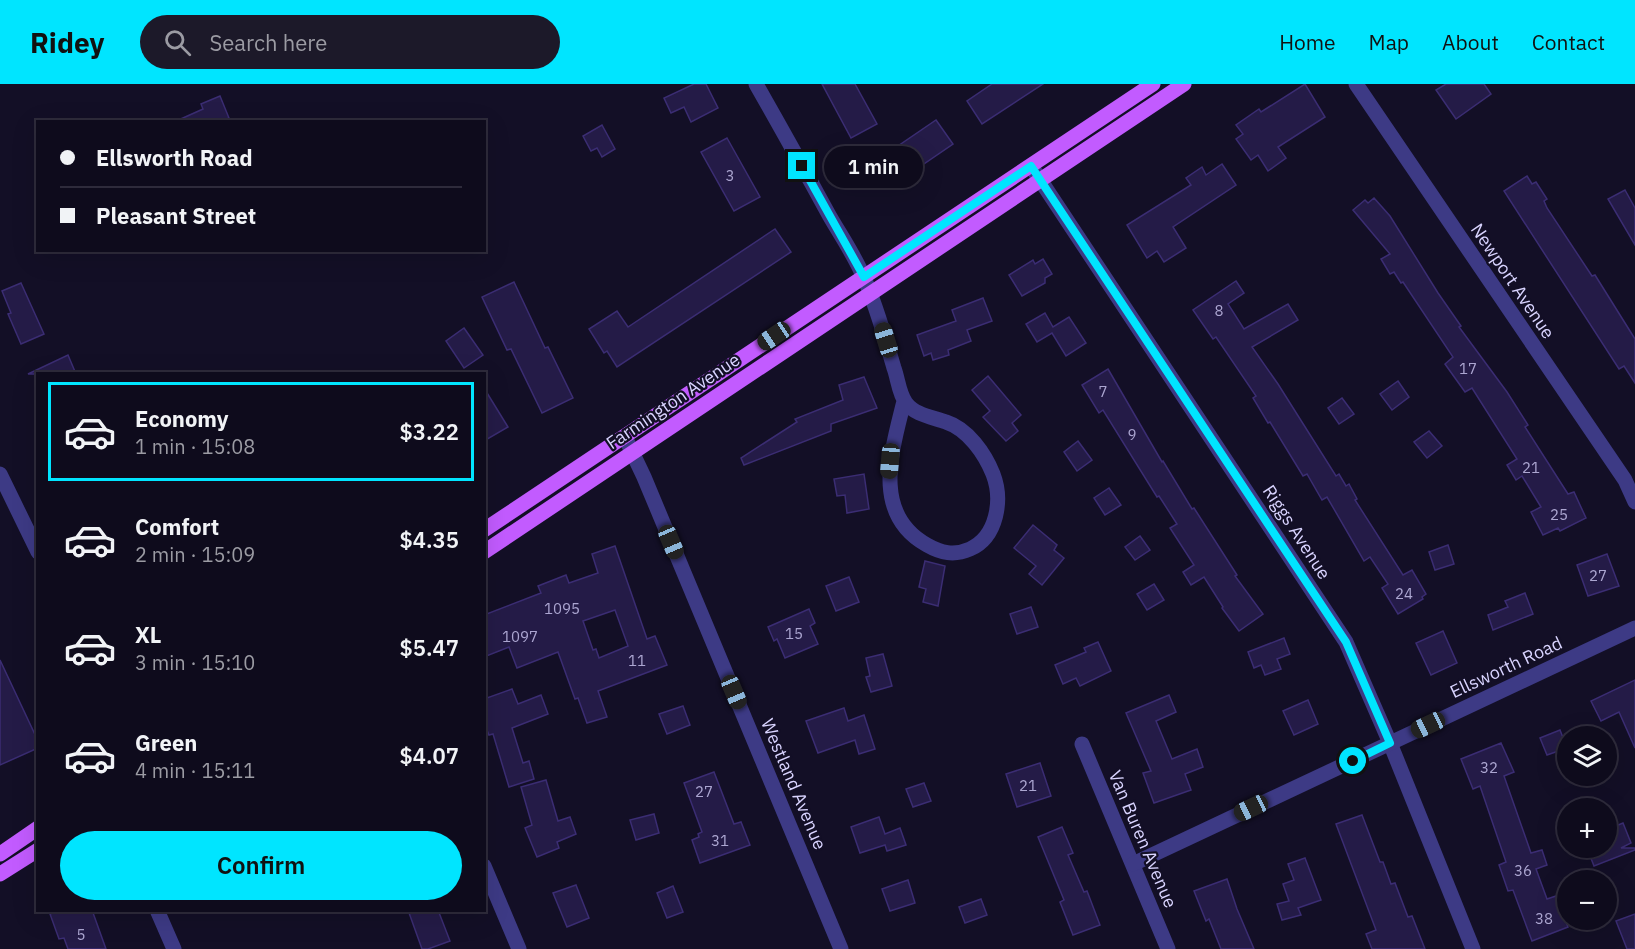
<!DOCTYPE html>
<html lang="en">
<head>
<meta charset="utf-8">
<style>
  :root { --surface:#0e0b1c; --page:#1c1929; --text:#f1f3f6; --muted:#9b9ba3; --line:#2e2b3b; --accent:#00e5ff }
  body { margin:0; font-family:"IBM Plex Sans",sans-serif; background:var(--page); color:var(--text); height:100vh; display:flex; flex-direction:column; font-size:22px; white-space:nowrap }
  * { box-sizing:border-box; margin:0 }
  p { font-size:20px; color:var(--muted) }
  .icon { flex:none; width:33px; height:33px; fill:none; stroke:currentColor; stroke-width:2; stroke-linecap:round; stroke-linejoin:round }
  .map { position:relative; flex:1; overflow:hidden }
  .sheet { position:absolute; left:36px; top:288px; width:450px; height:540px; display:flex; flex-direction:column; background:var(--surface); border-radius:0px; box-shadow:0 6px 24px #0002,0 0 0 2px var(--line) }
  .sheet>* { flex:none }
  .guide { position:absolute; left:36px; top:36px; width:450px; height:132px; border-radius:0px; box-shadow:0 6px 24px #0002,0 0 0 2px var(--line); display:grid; align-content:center; height:132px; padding:0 24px; background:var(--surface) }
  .tools { position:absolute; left:1557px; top:642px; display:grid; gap:12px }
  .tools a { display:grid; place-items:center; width:60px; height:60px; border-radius:50%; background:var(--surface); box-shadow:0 6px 24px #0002,0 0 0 2px var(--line); font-size:30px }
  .end { position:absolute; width:27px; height:27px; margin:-14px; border:8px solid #00e5ff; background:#111; box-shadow:0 0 0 3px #111 }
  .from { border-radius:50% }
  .bubble { position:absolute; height:42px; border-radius:21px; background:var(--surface); box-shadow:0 6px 24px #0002,0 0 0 2px var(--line); font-size:20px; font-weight:600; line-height:42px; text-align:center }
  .car { position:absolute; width:18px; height:36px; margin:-18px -9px; border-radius:8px; box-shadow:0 0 4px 2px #0007; background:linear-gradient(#222 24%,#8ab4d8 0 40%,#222 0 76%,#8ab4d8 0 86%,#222 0) }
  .guide b { display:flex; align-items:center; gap:21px; height:57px; font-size:22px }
  .guide b+b { border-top:2px solid var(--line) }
  .guide i { width:15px; height:15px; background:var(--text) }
  ul { padding:10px 0 0; list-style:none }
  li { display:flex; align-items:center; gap:18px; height:99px; margin:0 12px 9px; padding:0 12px; border:3px solid transparent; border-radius:0px }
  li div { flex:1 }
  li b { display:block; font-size:22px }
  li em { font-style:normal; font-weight:600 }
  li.current { border-color:var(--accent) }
  li>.icon { width:54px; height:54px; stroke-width:1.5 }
  .primary-button { display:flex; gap:12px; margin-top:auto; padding:12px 24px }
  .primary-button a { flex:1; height:69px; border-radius:36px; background:var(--accent); color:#111; font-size:24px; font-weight:600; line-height:69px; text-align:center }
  header { display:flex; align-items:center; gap:36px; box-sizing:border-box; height:84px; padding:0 30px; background:var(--accent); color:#111 }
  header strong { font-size:28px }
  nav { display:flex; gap:33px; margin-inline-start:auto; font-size:21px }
  .search { width:420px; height:54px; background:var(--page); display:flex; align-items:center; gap:15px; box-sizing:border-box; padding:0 21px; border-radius:33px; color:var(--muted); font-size:22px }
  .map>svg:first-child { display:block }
</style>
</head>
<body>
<header>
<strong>Ridey</strong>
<div class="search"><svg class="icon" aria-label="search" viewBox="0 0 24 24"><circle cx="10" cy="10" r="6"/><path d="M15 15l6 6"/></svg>Search here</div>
<nav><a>Home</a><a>Map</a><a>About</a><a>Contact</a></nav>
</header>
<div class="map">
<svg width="1635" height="865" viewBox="0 0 1635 865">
  <rect width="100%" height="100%" fill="#130f26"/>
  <g fill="#241b47" stroke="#3b2d73" stroke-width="1.5" fill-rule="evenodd">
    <polygon points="694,0 706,0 718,24 691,38 684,23 671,29 664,14"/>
    <polygon points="822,0 855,0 877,40 851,54"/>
    <polygon points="992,0 1043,0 982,40 967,17"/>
    <polygon points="1305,0 1325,33 1278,63 1286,74 1268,87 1258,71 1251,76 1236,55 1243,50 1236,41 1259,25 1261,28"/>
    <polygon points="1446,0 1484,0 1491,10 1456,35 1436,6"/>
    <polygon points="220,12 229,34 220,38 174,38 203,25 201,20"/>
    <polygon points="936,36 953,60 896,99 879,75"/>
    <polygon points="602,41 615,65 602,73 597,64 591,67 583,52"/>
    <polygon points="727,54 760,113 734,127 701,68"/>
    <polygon points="1222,80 1236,101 1173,143 1186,164 1164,178 1157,167 1147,174 1127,141 1191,101 1186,94 1202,83 1206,91"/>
    <polygon points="1527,92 1532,100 1536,98 1547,115 1544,117 1547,124 1592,192 1595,191 1635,255 1635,299 1624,282 1619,285 1504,107"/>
    <polygon points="1625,106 1635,124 1635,161 1608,115"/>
    <polygon points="1374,114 1390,132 1438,209 1461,242 1459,243 1507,308 1528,341 1525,343 1568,410 1574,408 1586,434 1560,447 1558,444 1543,451 1531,428 1541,423 1522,392 1516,396 1507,381 1517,375 1472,304 1465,308 1445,280 1453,273 1403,198 1401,199 1394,188 1390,190 1381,175 1390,170 1353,126 1365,116 1368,119"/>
    <polygon points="775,145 791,168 617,283 607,267 604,269 589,245 617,227 628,243"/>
    <polygon points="1043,175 1052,190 1045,194 1045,199 1022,212 1009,191 1033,176 1035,180"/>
    <polygon points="1236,197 1244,209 1228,220 1244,245 1288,220 1298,236 1252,263 1278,300 1336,392 1339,390 1346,402 1349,400 1357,415 1355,416 1403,491 1412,486 1426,510 1422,513 1423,515 1398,530 1382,504 1388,500 1370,473 1364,477 1327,413 1322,416 1307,390 1303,392 1270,338 1268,339 1253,314 1256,312 1216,253 1213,255 1193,226"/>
    <polygon points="514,198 545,264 548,263 573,314 542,329 511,265 507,266 482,213"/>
    <polygon points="21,199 44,250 21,260 8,230 11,229 2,207"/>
    <polygon points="983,214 992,237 967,246 971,257 948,266 949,271 933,276 931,269 924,272 917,251 956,237 952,226"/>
    <polygon points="1045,229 1053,243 1069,233 1086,259 1066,272 1052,249 1037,258 1026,240"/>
    <polygon points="464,244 483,271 464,284 446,257"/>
    <polygon points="68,271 76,290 28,290"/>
    <polygon points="1108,285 1162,378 1163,377 1192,425 1194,424 1237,491 1235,492 1263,530 1239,547 1222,524 1223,523 1204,493 1191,501 1183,488 1194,481 1170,444 1177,440 1159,412 1157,413 1103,326 1099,329 1082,301"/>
    <polygon points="988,292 1021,331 1012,339 1018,347 1006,357 983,333 990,327 972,306"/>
    <polygon points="864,293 877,324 831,340 831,347 744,381 741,374 797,338 795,335 843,316 839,301"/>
    <polygon points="1398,297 1409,313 1392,326 1380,310"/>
    <polygon points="484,304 508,343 484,357"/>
    <polygon points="1342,314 1354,330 1339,340 1328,324"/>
    <polygon points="1429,347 1442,362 1427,374 1414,358"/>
    <polygon points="1078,357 1092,376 1077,387 1064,368"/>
    <polygon points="864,390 869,425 847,429 845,411 837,412 834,395"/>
    <polygon points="1109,404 1121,421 1105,431 1094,414"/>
    <polygon points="1033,441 1057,461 1054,466 1064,474 1042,501 1029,490 1036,482 1014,464"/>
    <polygon points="1140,452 1150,466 1135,476 1125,463"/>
    <polygon points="1448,461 1454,480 1435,486 1429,468"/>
    <path d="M615 462 647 555 655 552 667 581 598 607 607 633 587 639 578 614 575 615 558 568 517 584 509 563 484 573V531L541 509 538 502 566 491 569 499 598 489 592 470ZM615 526 628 562 599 574 596 565 593 566 583 537Z"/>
    <polygon points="1607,470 1619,502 1588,512 1577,481"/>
    <polygon points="925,477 945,482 938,522 923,518 926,505 919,503"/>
    <polygon points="849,493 859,518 836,527 826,502"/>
    <polygon points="1154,500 1164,516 1147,526 1137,510"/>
    <polygon points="1525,509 1533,530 1493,546 1488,531 1508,523 1505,517"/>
    <polygon points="1031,523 1038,543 1017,550 1010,530"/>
    <polygon points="809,525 815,539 810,542 818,560 785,574 777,555 774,557 768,543"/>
    <polygon points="1443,547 1457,579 1431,591 1416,559"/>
    <polygon points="1284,554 1290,570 1277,575 1281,585 1265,591 1261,581 1254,584 1248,568"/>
    <polygon points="1098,558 1111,587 1080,602 1076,594 1063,600 1055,581 1086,568 1084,564"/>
    <polygon points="883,570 892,602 871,608 866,593 870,592 866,574"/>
    <polygon points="0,576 38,657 38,664 0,681"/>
    <polygon points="1635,596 1635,664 1619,628 1601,637 1591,617"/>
    <polygon points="512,605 518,620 541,611 548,630 512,644 523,679 529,677 534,695 509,703 493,650 489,651 484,639 484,615"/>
    <polygon points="1169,611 1176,628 1156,637 1172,675 1197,665 1203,683 1185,690 1191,706 1154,719 1143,689 1151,687 1126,629"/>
    <polygon points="1308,616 1318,640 1294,651 1283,627"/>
    <polygon points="683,622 690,641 667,650 659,630"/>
    <polygon points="844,624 848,637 864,631 875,665 859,670 855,656 818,669 806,637"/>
    <polygon points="1560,646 1567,664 1547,671 1540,654"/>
    <polygon points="1501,659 1514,688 1504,692 1531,769 1542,766 1547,781 1536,785 1547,815 1556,812 1568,843 1532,857 1513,806 1508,807 1499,781 1506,778 1480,702 1473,705 1461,675"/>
    <polygon points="1040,679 1051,712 1017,723 1006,690"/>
    <polygon points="714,688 734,740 741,738 750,761 700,779 692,756 699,753 698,750 702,748 684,699"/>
    <polygon points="546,696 558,737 570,733 576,750 557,758 559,764 537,773 525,744 532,741 521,703"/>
    <polygon points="924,699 931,717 913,723 906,705"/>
    <polygon points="654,730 659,749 636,756 630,736"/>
    <polygon points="1362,731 1380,778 1383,778 1391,800 1395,799 1408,833 1412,832 1425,865 1372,865 1366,850 1376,846 1336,740"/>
    <polygon points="879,733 885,750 900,744 906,761 887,767 885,761 860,769 851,743"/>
    <polygon points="1623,739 1631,759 1621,764 1635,764 1635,766 1594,782 1587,764 1606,764 1606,746"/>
    <polygon points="1062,743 1073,769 1068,771 1084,808 1087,807 1100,841 1073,851 1060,818 1064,816 1038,753"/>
    <polygon points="1305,774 1321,816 1298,824 1301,831 1282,836 1277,820 1289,817 1283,800 1294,796 1288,780"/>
    <polygon points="1227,795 1237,825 1254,865 1221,865 1209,835 1206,837 1194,807"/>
    <polygon points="908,796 915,819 890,827 882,805"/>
    <polygon points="576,801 589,834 567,843 553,809"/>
    <polygon points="673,802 683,828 667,834 657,809"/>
    <polygon points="981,815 987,831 965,839 959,823"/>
    <polygon points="59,826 92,826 106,865 68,865 64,854 59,855 50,830"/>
    <polygon points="408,826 438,826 450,857 428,865 422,865"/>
    <polygon points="1635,830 1635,865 1627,865 1616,837"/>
  </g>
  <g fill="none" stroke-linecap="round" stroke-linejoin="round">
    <g stroke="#3d3a85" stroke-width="15">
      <path d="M756 0C781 44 805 87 829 131 841 152 855 172 864 194 877 223 885 254 894 284 898 295 899 310 906 319 915 331 932 333 946 338 968 345 985 370 993 390 1003 416 997 453 970 465 954 472 941 469 927 461 871 430 892 366 904 317"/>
      <polyline points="1356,0 1625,396 1635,418"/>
      <polyline points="1031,82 1346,558 1390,659 1473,865"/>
      <polyline points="625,353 644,393 841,865"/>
      <polyline points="0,390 38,468"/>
      <polyline points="1082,660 1168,865"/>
      <polyline points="1133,780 1635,544"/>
      <polyline points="484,782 519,865"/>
      <polyline points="157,826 174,865"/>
    </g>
    <g stroke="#c25bff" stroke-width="15">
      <polyline points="484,446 1153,0"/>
      <polyline points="484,468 1184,0"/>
      <polyline points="0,770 38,744"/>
      <polyline points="0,790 38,766"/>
    </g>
  </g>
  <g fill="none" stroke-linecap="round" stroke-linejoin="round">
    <polyline stroke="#00e5ff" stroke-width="8" points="802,82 864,193 1031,82 1346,558 1390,659 1353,677"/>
  </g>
  <g text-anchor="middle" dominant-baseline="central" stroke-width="4.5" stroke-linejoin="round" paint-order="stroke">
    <g font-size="15" fill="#aca6d1">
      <text x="730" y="91">3</text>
      <text x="1219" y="226">8</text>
      <text x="1468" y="284">17</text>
      <text x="1103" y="307">7</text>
      <text x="1132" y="350">9</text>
      <text x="1531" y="383">21</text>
      <text x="1559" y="430">25</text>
      <text x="1598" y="491">27</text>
      <text x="1404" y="509">24</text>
      <text x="562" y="524">1095</text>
      <text x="794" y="549">15</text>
      <text x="520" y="552">1097</text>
      <text x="637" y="576">11</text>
      <text x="1489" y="683">32</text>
      <text x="1028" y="701">21</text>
      <text x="704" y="707">27</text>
      <text x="720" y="756">31</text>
      <text x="1523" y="786">36</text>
      <text x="1544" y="834">38</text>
      <text x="81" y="850">5</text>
    </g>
    <g font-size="18" fill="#d9d4ff" stroke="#130f26">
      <text transform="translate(1513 197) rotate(56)">Newport Avenue</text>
      <text transform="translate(673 317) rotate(-34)">Farmington Avenue</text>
      <text transform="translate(1297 448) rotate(57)">Riggs Avenue</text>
      <text transform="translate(1506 583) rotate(-25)">Ellsworth Road</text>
      <text transform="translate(794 700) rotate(67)">Westland Avenue</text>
      <text transform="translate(1143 755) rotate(67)">Van Buren Avenue</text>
    </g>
  </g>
</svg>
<div class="tools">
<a><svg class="icon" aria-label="layers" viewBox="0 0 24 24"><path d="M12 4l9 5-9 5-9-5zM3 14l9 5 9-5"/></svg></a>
<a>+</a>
<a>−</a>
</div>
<i class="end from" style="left:1353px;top:677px"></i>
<i class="end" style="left:802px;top:82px"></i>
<div class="bubble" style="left:824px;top:62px;width:99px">1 min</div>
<i class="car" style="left:774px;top:252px;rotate:236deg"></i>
<i class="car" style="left:886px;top:256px;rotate:343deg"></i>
<i class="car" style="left:890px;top:377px;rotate:185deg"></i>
<i class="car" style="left:671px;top:458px;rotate:157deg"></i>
<i class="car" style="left:734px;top:608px;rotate:157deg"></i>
<i class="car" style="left:1428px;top:641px;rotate:245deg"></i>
<i class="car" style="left:1251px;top:724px;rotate:245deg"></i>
<div class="guide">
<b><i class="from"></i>Ellsworth Road</b>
<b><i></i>Pleasant Street</b>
</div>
<section class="sheet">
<ul>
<li class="current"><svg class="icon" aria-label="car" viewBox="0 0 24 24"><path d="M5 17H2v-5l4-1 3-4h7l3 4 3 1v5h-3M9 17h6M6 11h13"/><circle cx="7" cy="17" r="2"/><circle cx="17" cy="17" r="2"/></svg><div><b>Economy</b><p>1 min · 15:08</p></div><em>$3.22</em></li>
<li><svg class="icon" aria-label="car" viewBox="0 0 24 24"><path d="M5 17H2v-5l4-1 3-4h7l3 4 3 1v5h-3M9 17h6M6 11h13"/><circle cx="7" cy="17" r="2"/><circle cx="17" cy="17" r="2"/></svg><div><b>Comfort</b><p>2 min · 15:09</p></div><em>$4.35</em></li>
<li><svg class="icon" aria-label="car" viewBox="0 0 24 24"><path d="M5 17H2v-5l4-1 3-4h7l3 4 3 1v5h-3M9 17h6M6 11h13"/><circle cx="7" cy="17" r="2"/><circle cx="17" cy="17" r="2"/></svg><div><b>XL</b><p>3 min · 15:10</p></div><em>$5.47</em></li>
<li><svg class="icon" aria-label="car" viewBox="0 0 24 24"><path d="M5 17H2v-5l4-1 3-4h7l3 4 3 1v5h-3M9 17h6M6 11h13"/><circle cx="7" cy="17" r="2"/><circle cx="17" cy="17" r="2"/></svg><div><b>Green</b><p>4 min · 15:11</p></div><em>$4.07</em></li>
</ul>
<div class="primary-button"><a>Confirm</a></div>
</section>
</div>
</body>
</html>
